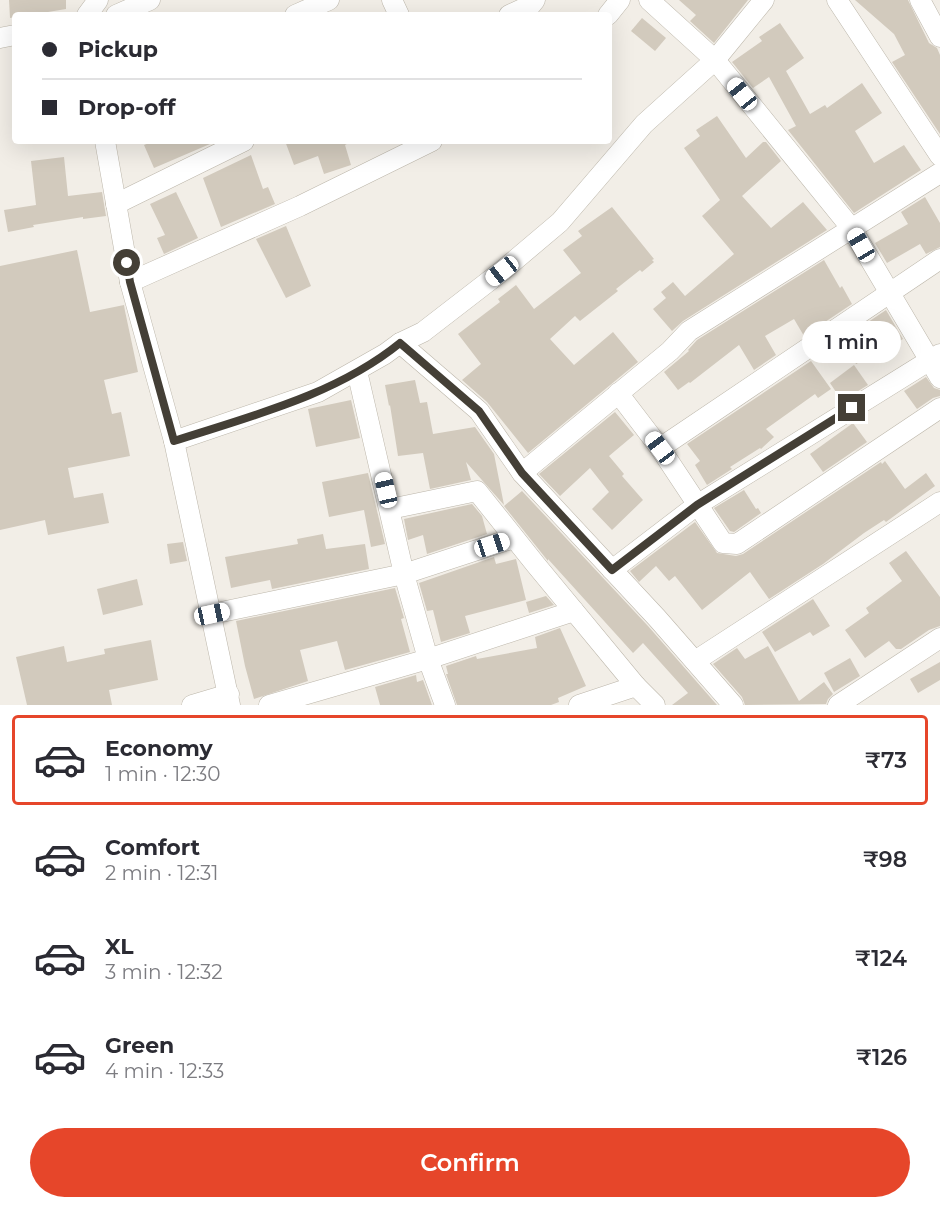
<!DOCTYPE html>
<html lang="en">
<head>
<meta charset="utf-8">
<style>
  :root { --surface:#fff; --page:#f2f2f3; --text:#2b2b33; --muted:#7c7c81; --line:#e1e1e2; --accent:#e6462a }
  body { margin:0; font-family:Montserrat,sans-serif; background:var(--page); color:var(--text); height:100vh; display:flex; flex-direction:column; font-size:22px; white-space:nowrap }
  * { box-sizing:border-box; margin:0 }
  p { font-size:20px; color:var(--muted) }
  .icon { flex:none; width:33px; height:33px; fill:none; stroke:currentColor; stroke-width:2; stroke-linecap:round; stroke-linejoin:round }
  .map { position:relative; height:705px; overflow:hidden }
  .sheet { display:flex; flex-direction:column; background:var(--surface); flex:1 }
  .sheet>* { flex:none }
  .guide { position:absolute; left:12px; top:12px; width:600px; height:132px; border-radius:6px; box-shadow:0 6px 24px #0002; display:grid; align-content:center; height:132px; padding:0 30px; background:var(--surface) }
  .end { position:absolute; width:27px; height:27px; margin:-14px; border:8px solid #443f36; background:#fff; box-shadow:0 0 0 3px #fff }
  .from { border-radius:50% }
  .bubble { position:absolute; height:42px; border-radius:21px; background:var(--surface); box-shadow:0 6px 24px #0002; font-size:20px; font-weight:600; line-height:42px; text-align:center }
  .car { position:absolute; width:18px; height:36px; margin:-18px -9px; border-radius:8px; box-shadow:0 0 4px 2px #0007; background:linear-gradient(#fff 24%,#345 0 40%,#fff 0 76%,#345 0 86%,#fff 0) }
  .guide b { display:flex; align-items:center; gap:21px; height:57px; font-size:22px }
  .guide b+b { border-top:2px solid var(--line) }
  .guide i { width:15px; height:15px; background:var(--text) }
  ul { padding:10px 0 0; list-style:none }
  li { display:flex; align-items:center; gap:18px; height:90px; margin:0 12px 9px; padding:0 18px; border:3px solid transparent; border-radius:6px }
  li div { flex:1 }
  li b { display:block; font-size:22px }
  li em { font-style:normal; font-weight:600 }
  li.on { border-color:var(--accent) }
  li>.icon { width:54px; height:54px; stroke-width:1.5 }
  .button { display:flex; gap:12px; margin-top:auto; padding:12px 30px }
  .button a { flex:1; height:69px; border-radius:36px; background:var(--accent); color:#fff; font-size:24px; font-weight:600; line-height:69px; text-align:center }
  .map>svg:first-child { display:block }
</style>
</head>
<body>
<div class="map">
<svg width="940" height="705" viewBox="0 0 940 705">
  <rect width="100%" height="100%" fill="#f2eee7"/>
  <g fill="#d2cabd">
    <polygon points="9,0 66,0 66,9 30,15 15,15 15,17 10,18"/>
    <polygon points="679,0 748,0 714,43 690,21 696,15"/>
    <polygon points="855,0 908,0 929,43 937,48 940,55 940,134 892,62 905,55 894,34"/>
    <polygon points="642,18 666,38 655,51 631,31"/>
    <polygon points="780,23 804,58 786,71 810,114 825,105 827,108 862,83 882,113 855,131 874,163 904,145 921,170 854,213 788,130 796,126 769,77 753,88 732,62 762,41 759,37"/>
    <polygon points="717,116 746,158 763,142 766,142 781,161 742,196 771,228 803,202 827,230 683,321 672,331 653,309 666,298 661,292 673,282 685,296 734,254 702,216 720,200 684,148 700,136 696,130"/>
    <polygon points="154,141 217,141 154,168 144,145"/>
    <polygon points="285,141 352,141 345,145 351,165 324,174 318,156 294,165"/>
    <polygon points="251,155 263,189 268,187 275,204 221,227 203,178"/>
    <polygon points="64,157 68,196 102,192 106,216 83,219 83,217 33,225 34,227 8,232 4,210 36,205 31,161"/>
    <polygon points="176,192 198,238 164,254 157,238 165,235 150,204"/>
    <polygon points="925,197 940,223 940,247 926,254 920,244 887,263 875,243 908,224 901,212"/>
    <polygon points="612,207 654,259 652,260 654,262 642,272 640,270 616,289 618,291 580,321 575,316 550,339 574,365 613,332 638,362 528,453 487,402 462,380 481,364 458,334 500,302 498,299 516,285 534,309 581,273 563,250 582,236 578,231"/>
    <polygon points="286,226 311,286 286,298 256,239"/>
    <polygon points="77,250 90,312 124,305 125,311 138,372 104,380 112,414 121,412 130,456 68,468 74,498 103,493 109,523 48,535 45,520 0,530 0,266"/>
    <polygon points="824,260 840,288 842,286 852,304 804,336 794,319 765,336 776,355 754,370 739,345 690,383 689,382 678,390 664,372 689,351 688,350 697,340"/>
    <polygon points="886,310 903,339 856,364 843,339"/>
    <polygon points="811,361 831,389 818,398 815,394 766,429 774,437 761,449 760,448 730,467 732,469 707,485 695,465 700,461 687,444"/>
    <polygon points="854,365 868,385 842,401 830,383"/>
    <polygon points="926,377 934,388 940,390 940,396 933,398 917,409 904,391"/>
    <polygon points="415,380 420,403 427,402 433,434 475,427 494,454 504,505 466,462 471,480 430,489 423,453 398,456 390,405 389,406 385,385"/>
    <polygon points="351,400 360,438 316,447 308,409"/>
    <polygon points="615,412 634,435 609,456 624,474 622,476 643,500 612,530 592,509 609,492 590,468 560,496 539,474"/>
    <polygon points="853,423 867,442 823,472 810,454"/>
    <polygon points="885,461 905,489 926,473 935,486 886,522 884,520 864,533 823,564 769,599 750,572 702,610 675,576 669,581 656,566 639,582 630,571 695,522 717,553 736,556 743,554 881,462 882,464"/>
    <polygon points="368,473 385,544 371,547 364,510 329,517 322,482"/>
    <polygon points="744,490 756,509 758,508 761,513 734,532 730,531 714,508"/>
    <polygon points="522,491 648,626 717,705 672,705 688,693 643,643 633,653 548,559 548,561 504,506"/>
    <polygon points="472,504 482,516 487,534 427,554 423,535 408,540 404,519"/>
    <polygon points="323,534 326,549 365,544 369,569 272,589 270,580 231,588 225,557 298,544 297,539"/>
    <polygon points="183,542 187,561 170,564 167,544"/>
    <polygon points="906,551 940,597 940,626 929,630 901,649 896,649 889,641 865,658 845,630 869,613 866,608 902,581 889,563"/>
    <polygon points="494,557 496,564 516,559 526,600 465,616 470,633 441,642 433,610 427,611 419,583"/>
    <polygon points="137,579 143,605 103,615 97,589"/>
    <polygon points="395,588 404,618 401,619 410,652 345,670 337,641 300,650 308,681 254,699 245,666 236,621"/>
    <polygon points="546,596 554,605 529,613 526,602"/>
    <polygon points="813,599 830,626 813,636 810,632 775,652 762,632"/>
    <polygon points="560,628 586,686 558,698 559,702 551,705 457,705 446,674 448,674 446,666 476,656 477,659 537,648 535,637"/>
    <polygon points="151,640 158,680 109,690 112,705 27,705 16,657 64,646 67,662 105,654 104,649"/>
    <polygon points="768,646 799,701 824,682 833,694 828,699 826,704 745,705 742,697 713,664 737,648 745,659"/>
    <polygon points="850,658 860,676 834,692 824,673"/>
    <polygon points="940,662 940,680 918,693 910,679"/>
    <polygon points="416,675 417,682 423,680 432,705 380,705 375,687"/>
  </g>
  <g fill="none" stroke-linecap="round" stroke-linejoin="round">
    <defs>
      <g id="minor">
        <polyline points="392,0 399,15"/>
        <polyline points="649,0 715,60 852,229 940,378"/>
        <polyline points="837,0 940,156"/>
        <polyline points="920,0 940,37"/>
        <polyline points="87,15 98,0"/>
        <polyline points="116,15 150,0"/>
        <polyline points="295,15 329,0"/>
        <polyline points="509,15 531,5 535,0"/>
        <polyline points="608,15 620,0"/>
        <polyline points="0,38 15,35"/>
        <polyline points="105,141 130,282 174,441 230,705"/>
        <polyline points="116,204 244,141"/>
        <polyline points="130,282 300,206 432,141"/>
        <polyline points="400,343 479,411 522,473 657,618 733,705"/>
        <polyline points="618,393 660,448 723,543 737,544 940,408"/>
        <polyline points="174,441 318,392 385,354 400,343 423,332 502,271 560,222 644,124 715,60 764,0"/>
        <polyline points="660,448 940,259"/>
        <polyline points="522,473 670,351 689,331 940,173"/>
        <polyline points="390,509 477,491 536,565 636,686 579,705"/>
        <polyline points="612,570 697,505 940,354"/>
        <polyline points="212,614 404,574 357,371"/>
        <polyline points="695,661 940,502"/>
        <polyline points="636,686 655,705"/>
        <polyline points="192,705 229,694"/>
        <polyline points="269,705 428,659 574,611"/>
        <polyline points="445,705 428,659 404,574 514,538"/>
        <polyline points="838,705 940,638"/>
      </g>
    </defs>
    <use href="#minor" stroke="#bcb6aa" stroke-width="21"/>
    <use href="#minor" stroke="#fff" stroke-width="20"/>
  </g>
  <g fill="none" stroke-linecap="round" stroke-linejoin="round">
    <path stroke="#443f36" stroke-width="8" d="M127 263 130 282 174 441C251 416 336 395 400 343L479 411 522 473 612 570 697 505 852 408"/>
  </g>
</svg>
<i class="end from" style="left:127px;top:263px"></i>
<i class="end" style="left:852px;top:408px"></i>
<div class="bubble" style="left:802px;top:321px;width:99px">1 min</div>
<i class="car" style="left:742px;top:94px;rotate:321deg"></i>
<i class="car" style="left:861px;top:245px;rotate:330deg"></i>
<i class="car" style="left:502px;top:271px;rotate:232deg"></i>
<i class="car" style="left:660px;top:448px;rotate:323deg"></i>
<i class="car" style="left:386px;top:490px;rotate:347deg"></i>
<i class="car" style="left:492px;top:545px;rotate:72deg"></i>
<i class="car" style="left:212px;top:614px;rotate:78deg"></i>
<div class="guide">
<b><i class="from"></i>Pickup</b>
<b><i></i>Drop-off</b>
</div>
</div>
<section class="sheet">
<ul>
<li class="on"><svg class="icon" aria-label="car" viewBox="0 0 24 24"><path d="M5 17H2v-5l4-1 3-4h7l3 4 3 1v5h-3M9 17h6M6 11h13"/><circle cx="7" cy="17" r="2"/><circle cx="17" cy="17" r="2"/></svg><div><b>Economy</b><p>1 min · 12:30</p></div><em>₹73</em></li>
<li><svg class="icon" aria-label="car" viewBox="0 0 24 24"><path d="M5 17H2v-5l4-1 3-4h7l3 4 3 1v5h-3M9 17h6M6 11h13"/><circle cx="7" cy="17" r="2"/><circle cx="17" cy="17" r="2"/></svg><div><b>Comfort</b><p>2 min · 12:31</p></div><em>₹98</em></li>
<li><svg class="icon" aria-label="car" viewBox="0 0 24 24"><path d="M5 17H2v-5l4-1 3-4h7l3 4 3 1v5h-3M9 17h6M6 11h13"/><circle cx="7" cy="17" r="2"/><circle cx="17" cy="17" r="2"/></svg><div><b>XL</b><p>3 min · 12:32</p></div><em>₹124</em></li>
<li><svg class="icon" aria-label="car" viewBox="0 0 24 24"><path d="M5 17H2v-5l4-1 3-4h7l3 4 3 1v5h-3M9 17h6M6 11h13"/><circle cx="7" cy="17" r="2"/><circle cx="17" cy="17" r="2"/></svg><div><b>Green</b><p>4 min · 12:33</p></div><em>₹126</em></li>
</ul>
<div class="button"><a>Confirm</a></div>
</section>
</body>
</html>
